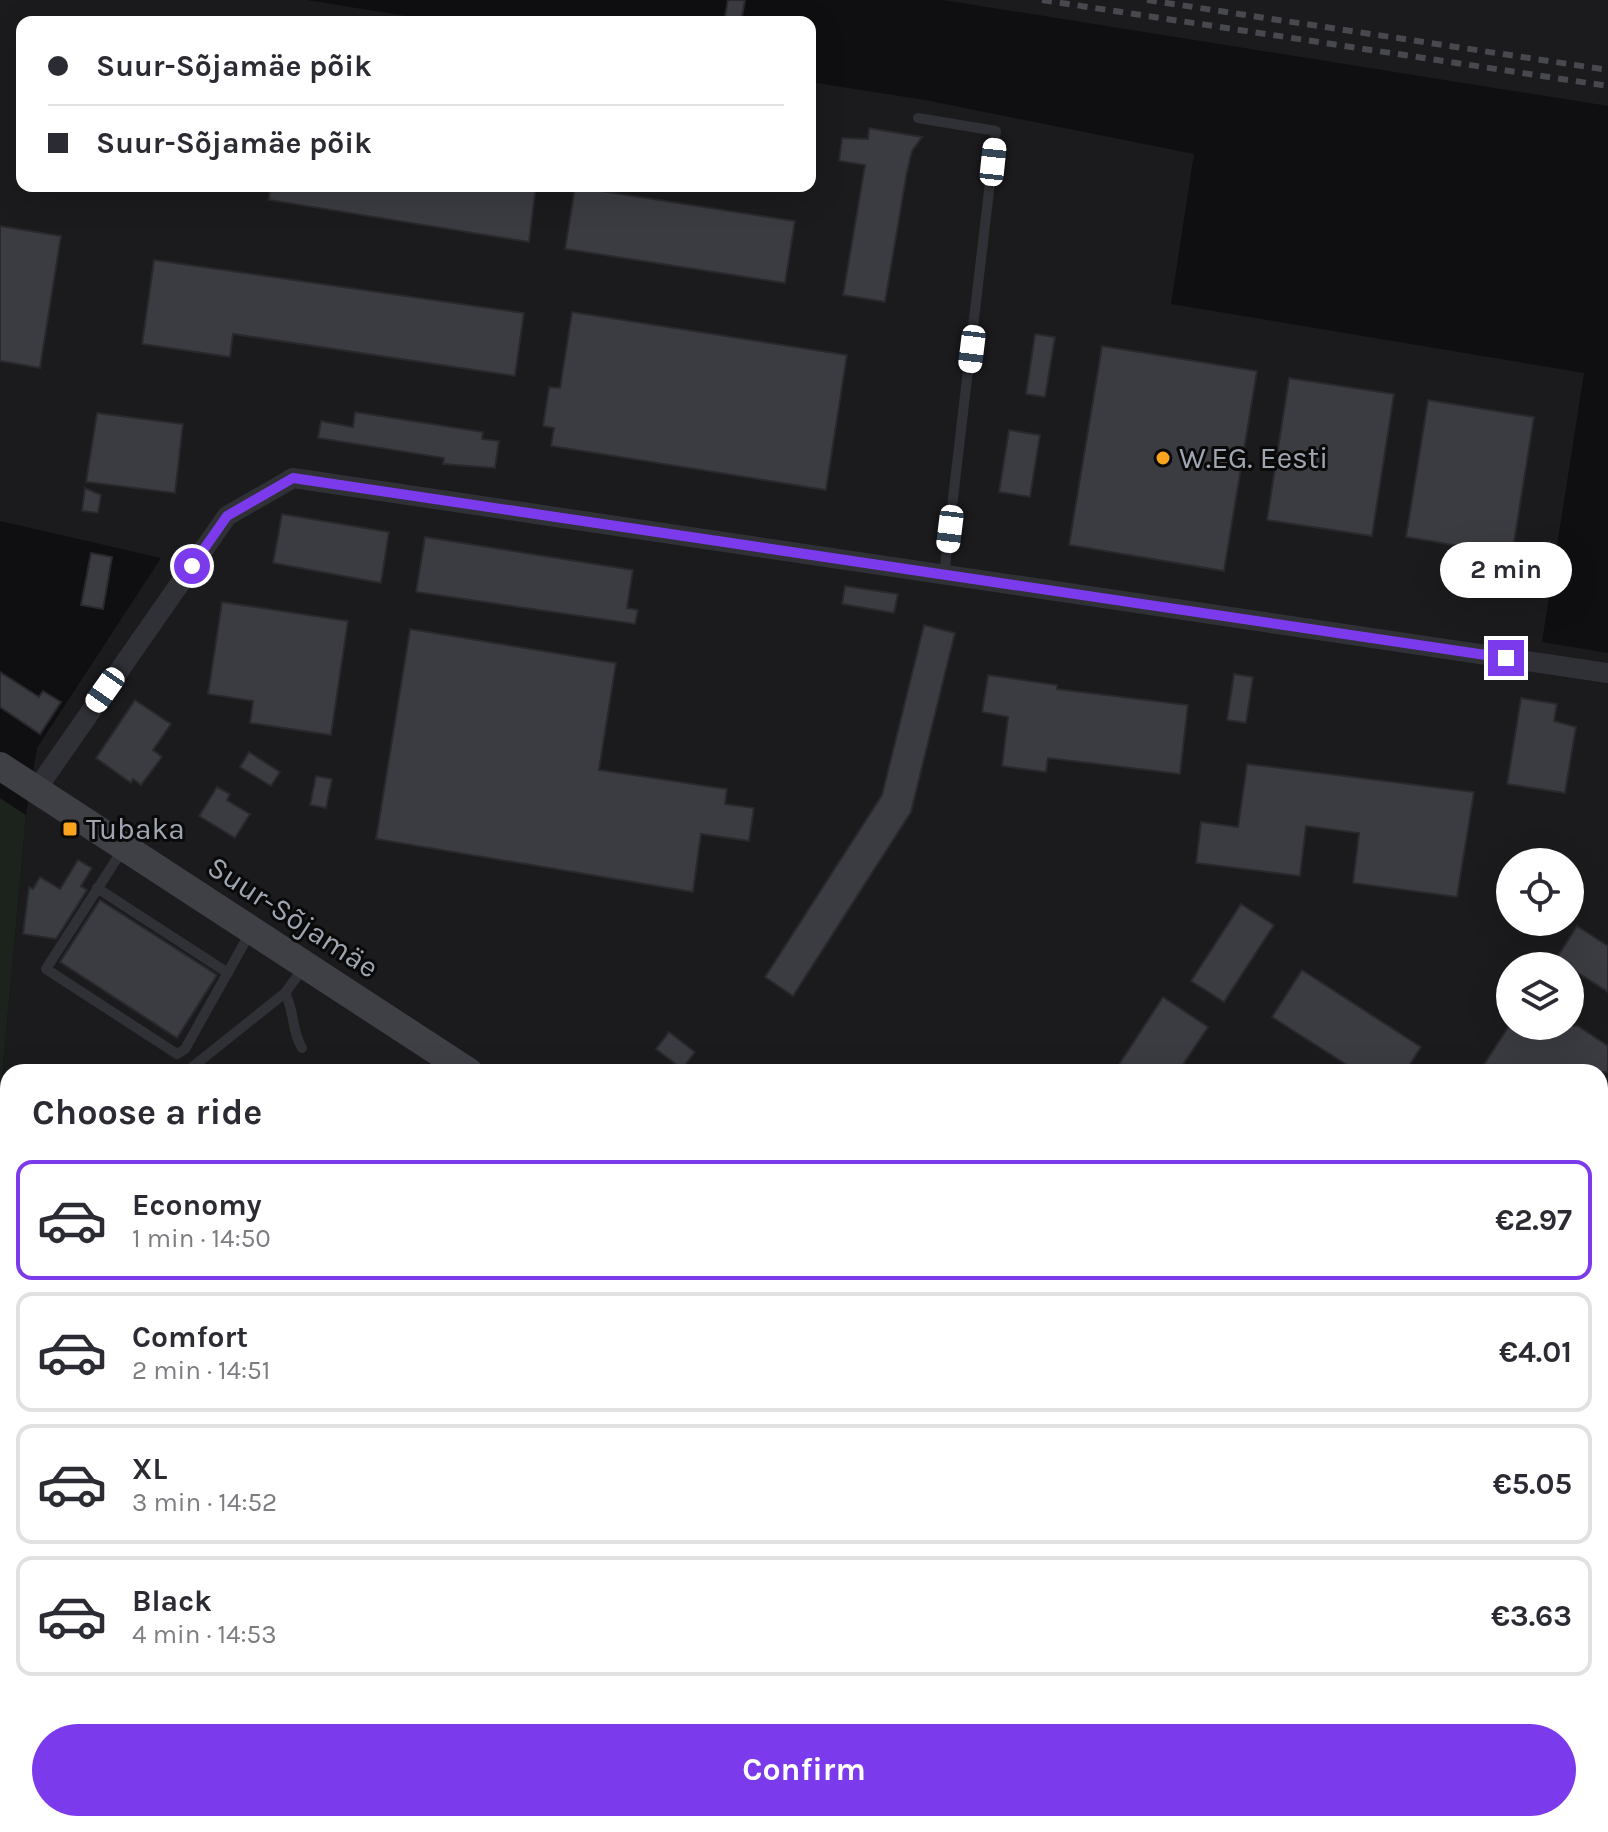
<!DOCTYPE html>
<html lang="en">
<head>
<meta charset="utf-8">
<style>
  :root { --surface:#fff; --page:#f2f2f3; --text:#2b2b33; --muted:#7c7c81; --line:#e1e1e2; --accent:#7c3aed }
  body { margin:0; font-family:Karla,sans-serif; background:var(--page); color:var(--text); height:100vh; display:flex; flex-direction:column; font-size:30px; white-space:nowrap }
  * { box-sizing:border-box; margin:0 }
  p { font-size:26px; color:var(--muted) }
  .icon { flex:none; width:44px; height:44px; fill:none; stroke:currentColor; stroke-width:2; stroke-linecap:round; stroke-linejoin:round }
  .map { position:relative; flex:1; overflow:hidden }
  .panel { position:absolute; left:0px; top:1064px; width:1608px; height:768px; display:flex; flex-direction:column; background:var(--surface); border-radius:24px 24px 0 0; box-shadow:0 8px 32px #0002 }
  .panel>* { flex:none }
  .hud { position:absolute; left:16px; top:16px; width:800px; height:176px; border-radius:16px; box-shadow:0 8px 32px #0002; display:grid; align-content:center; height:176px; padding:0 32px; background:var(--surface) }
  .controls { position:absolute; left:1496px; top:848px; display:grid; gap:16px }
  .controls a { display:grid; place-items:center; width:88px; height:88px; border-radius:50%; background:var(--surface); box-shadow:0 8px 32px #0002; font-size:40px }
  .end { position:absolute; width:36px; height:36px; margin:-18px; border:10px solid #7c3aed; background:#fff; box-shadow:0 0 0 4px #fff }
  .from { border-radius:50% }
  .bubble { position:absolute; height:56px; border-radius:28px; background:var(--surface); box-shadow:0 8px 32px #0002; font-size:26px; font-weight:700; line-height:56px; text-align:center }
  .car { position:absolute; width:24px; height:48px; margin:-24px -12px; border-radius:10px; box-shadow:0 0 6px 2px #0007; background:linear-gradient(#fff 24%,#345 0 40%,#fff 0 76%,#345 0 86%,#fff 0) }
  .hud b { display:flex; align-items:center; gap:28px; height:76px; font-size:30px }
  .hud b+b { border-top:2px solid var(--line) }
  .hud i { width:20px; height:20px; background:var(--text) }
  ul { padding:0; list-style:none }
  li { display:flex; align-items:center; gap:24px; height:120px; margin:0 16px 12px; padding:0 16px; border:4px solid var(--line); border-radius:16px }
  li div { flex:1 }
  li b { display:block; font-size:30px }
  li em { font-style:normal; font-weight:700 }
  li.selected { border-color:var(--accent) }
  li>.icon { width:72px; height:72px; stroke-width:1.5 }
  h2 { padding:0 32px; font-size:36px; line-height:96px }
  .primary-button { display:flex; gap:16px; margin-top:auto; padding:16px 32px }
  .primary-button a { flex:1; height:92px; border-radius:48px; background:var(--accent); color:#fff; font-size:32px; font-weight:700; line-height:92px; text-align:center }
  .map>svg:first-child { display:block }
</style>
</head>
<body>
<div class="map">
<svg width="1608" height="1832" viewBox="0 0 1608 1832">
  <rect width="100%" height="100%" fill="#0f0f11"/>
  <g fill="#1b1b1e" fill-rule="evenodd">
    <path d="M0 0H307L443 22H22V186H810V82L925 100 1194 154 1171 304 1584 373 1542 642 1608 653V1832H0V1307L8 1308V1824H1600V1072H8V1147L0 1144V1099L26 815 37 748 161 558 0 521ZM1510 862H1570V922H1510ZM1510 966H1570V1026H1510Z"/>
    <polygon points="943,0 1608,0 1608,106 1144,32"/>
  </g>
  <g fill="#1b231c">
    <polygon points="0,798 26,815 0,1099"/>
    <polygon points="0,1144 8,1147 8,1308 0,1307"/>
  </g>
  <g fill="#3b3c41" stroke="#29292d" stroke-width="2">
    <polygon points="728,0 745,0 741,22 724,22"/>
    <polygon points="869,128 922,137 912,151 907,172 885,302 843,295 865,165 839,161 842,138 868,139"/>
    <polygon points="270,186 536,186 529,242 269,200"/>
    <polygon points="575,187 795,221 785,283 565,249"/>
    <polygon points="0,226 61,236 40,368 0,361"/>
    <polygon points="154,260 524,313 515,376 233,334 230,357 142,344"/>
    <polygon points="572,312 847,355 826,490 551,446 554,428 543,426 549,387 560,388"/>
    <polygon points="1035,334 1055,337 1045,397 1026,394"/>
    <polygon points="1102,346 1257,371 1224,571 1069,545"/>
    <polygon points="1289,378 1394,394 1372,536 1267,520"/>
    <polygon points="1428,400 1534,417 1512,555 1406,537"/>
    <polygon points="355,412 483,432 482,439 499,441 495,468 443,464 444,458 318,438 321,421 353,427"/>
    <polygon points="97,413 183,424 175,493 86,482"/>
    <polygon points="1009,430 1040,435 1030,497 999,492"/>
    <polygon points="85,488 101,495 98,513 82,511"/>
    <polygon points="282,514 389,532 381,583 273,563"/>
    <polygon points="425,537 633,570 627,608 638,610 635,624 416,592"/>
    <polygon points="91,553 112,557 103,609 81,605"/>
    <polygon points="845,586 898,594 894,613 842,604"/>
    <polygon points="222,602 348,621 331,735 250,723 253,701 208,694"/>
    <polygon points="924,625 955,633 911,812 793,996 765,977 882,795"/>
    <polygon points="410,629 616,663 599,770 727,789 725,804 754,808 749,841 701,834 693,892 376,839"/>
    <polygon points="0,672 39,697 43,691 61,702 40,734 0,707"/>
    <polygon points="1234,674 1253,677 1246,723 1227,720"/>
    <polygon points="988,675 1057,685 1057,689 1188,705 1180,774 1048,758 1046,772 1002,766 1008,717 982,712"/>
    <polygon points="1521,698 1557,704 1554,721 1576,727 1565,793 1507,784"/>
    <polygon points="135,700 171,724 153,750 162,757 141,785 133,779 131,783 96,758"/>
    <polygon points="249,752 280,772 271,786 240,767"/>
    <polygon points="1247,764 1474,792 1457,897 1353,883 1359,833 1306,826 1300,876 1196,863 1201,822 1238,827"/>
    <polygon points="316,776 332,779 326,808 310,805"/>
    <polygon points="217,787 230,794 227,800 250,814 235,838 199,816"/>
    <polygon points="78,860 92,868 81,886 87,890 56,939 23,934 29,887 33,889 40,877 60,889"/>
    <polygon points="100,900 217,975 177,1038 60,962"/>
    <polygon points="1241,904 1274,925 1224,1002 1191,981"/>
    <polygon points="1577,926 1608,946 1608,992 1556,959"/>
    <polygon points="1302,970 1421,1047 1405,1072 1358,1072 1272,1017"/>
    <polygon points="1163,997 1208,1027 1178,1072 1114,1072"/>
    <polygon points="1509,1026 1578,1026 1608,1046 1608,1072 1479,1072"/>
    <polygon points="669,1032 695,1052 682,1069 656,1049"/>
  </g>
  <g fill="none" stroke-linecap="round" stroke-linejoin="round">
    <g stroke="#303136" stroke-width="10">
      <polyline points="918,118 996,131 944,575"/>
      <polyline points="123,849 46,969 177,1054 185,1049 251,931"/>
      <polyline points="97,888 228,973"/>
      <path d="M285 993C295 1012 291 1030 302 1048"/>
      <polyline points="186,1072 285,993 304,967"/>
    </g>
    <polyline stroke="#303136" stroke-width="20" points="36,790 227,516 293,478 1608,673"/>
    <g stroke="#3e4046" stroke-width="28">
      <polyline points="0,766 469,1072"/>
      <polyline points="1600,1806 1608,1811"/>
    </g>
    <g stroke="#47494f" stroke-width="6" stroke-dasharray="10 8" stroke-linecap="butt">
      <polyline points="1042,0 1608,86"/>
      <polyline points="1147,0 1608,70"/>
    </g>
  </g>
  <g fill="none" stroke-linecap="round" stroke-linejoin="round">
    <polyline stroke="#7c3aed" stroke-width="10" points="192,566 227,516 293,478 1506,658"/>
  </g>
  <g fill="#f9a31f" stroke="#0a0a0b" stroke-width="3">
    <circle cx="1163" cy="458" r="8"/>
    <rect x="62" y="821" width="16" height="16" rx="4"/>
  </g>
  <g text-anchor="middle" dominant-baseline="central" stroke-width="6" stroke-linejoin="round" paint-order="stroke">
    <g font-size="30" fill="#9fa6b2" stroke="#0a0a0b" text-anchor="start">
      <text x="1179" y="458">W.EG. Eesti</text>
      <text x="86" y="829">Tubaka</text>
    </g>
    <g font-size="30" fill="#9fa6b2" stroke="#0a0a0b">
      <text transform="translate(293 917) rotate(33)">Suur-Sõjamäe</text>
    </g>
  </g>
</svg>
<div class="controls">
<a><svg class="icon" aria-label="locate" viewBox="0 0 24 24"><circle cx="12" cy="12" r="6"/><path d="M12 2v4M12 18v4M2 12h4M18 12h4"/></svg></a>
<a><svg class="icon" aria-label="layers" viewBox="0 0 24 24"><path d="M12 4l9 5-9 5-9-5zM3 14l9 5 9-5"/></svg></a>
</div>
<i class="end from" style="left:192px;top:566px"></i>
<i class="end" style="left:1506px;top:658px"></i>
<div class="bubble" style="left:1440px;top:542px;width:132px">2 min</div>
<i class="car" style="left:993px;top:162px;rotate:6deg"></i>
<i class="car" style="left:972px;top:349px;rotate:187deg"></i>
<i class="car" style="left:950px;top:529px;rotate:187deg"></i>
<i class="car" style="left:105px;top:690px;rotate:215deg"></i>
<div class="hud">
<b><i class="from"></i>Suur-Sõjamäe põik</b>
<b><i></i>Suur-Sõjamäe põik</b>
</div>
<section class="panel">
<h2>Choose a ride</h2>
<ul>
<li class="selected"><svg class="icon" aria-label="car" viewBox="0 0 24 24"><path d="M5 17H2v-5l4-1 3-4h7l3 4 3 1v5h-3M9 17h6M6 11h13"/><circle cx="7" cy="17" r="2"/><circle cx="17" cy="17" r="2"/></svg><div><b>Economy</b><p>1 min · 14:50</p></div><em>€2.97</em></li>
<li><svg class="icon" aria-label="car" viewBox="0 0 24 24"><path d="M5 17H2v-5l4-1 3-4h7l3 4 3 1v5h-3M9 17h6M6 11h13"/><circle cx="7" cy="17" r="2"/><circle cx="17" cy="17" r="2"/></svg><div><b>Comfort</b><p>2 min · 14:51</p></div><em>€4.01</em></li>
<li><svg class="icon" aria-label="car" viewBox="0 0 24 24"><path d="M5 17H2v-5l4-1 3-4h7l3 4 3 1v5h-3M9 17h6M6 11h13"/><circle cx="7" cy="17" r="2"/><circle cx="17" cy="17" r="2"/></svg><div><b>XL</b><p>3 min · 14:52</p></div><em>€5.05</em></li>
<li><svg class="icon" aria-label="car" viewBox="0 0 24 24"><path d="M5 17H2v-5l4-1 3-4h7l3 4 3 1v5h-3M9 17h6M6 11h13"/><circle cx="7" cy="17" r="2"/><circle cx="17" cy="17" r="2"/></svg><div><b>Black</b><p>4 min · 14:53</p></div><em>€3.63</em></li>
</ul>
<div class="primary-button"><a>Confirm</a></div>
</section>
</div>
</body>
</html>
